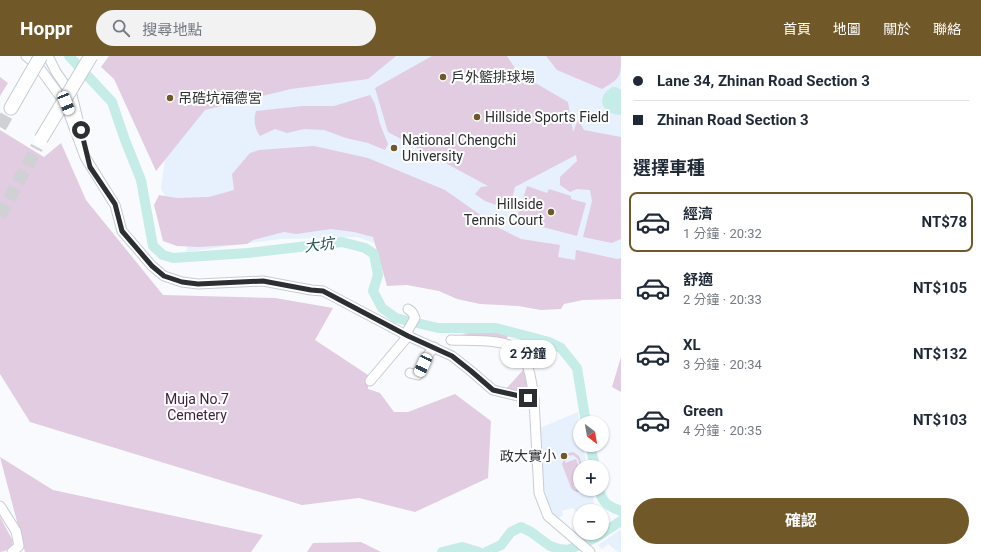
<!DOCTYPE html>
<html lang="zh-TW">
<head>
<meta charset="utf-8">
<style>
  :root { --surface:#fff; --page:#f2f2f3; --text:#1f2937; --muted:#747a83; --line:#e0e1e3; --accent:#705828 }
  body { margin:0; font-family:Roboto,"Noto Sans TC",sans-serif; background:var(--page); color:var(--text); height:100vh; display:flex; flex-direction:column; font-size:15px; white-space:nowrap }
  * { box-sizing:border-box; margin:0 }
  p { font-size:13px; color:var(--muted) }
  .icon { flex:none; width:22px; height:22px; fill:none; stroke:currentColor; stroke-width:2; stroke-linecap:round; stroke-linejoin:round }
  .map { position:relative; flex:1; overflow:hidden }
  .panel { display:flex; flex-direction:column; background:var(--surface); width:360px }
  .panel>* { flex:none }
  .hud { display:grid; align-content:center; height:88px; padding:0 12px; background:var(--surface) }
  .needle { width:26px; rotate:149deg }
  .buttons { position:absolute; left:573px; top:360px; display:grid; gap:8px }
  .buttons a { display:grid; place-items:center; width:36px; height:36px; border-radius:50%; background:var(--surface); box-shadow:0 1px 3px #0004; font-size:20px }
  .end { position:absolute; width:18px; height:18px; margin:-9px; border:5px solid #2c2f32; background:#fff; box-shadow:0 0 0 2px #fff }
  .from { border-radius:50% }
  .bubble { position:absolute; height:28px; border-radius:14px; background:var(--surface); box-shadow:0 1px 3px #0004; font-size:13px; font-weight:700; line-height:28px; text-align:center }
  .car { position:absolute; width:12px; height:24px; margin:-12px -6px; border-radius:5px; box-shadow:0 0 3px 1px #0007; background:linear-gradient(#fff 24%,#345 0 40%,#fff 0 76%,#345 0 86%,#fff 0) }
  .hud b { display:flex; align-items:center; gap:14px; height:38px; font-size:15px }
  .hud b+b { border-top:1px solid var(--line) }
  .hud i { width:10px; height:10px; background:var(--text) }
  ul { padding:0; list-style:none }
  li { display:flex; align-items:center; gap:12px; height:60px; margin:0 8px 6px; padding:0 4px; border:2px solid transparent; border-radius:8px }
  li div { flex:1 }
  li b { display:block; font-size:15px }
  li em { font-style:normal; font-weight:700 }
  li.on { border-color:var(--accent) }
  li>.icon { width:36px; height:36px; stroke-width:1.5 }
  h2 { padding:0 12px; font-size:18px; line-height:48px }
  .cta { display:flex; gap:8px; margin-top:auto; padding:8px 12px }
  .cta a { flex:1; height:46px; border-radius:24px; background:var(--accent); color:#fff; font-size:16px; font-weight:700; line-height:46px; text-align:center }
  header { display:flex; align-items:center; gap:24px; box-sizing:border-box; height:56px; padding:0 20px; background:var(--accent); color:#fff }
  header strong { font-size:19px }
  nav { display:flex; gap:22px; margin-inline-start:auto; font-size:14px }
  .search { width:280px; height:36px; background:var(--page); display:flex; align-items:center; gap:10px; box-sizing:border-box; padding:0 14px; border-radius:22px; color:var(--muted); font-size:15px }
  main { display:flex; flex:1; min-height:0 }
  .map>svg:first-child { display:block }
</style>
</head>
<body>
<header>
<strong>Hoppr</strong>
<div class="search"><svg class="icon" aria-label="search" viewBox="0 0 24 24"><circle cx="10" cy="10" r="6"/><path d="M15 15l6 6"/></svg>搜尋地點</div>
<nav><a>首頁</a><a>地圖</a><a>關於</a><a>聯絡</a></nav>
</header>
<main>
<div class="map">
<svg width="621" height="496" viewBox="0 0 621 496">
  <rect width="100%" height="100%" fill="#f8fafe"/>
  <g fill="#e7f0fd">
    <polygon points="197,0 621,0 621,234 383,190 357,181 280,183 186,196 200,147 168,145 161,133 172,50"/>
    <polygon points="578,356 580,370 580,389 583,389 587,411 580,411 580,433 591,433 594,447 599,455 580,455 580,463 573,452 562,455 563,459 557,463 549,449 544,434 540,372"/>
    <polygon points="621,473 621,496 618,496 608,488 602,493 598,489"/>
  </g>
  <g fill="#e1cce1">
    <polygon points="109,0 396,0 368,23 291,33 205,54 156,115 114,23 101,11"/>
    <polygon points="432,0 507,0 518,17 568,46 573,76 578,64 584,74 621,81 621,183 612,187 583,181 592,145 590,134 577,133 570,136 560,129 560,121 577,105 576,99 515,131 512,142 499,150 485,145 475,138 481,131 488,130 388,76 375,32"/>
    <path d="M546 0H621C621 22 620 22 602 33L557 14Z"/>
    <polygon points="0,21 8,27 0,40"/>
    <path d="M370 39 375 48 380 68 388 88 385 94 368 87 346 82 324 74 304 73 287 77 275 73 260 80C255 73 253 64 256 55L303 50H334Z"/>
    <polygon points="0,74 44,101 61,87 86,144 163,239 275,242 333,252 315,284 368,319 368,333 380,337 394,356 408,356 455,338 491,365 488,422 415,456 359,442 302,449 30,366 0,318"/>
    <polygon points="314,90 368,102 445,134 499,172 521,183 560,189 558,201 575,204 576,194 617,203 621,202 621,243 583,244 564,248 561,253 541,254 518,250 480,248 457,243 439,235 407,229 387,230 373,181 354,176 331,173 296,178 284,176 253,184 247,188 199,191 177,190 163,185 154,149 159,139 177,142 209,141 234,134 232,118 250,97 259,94"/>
    <polygon points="527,130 547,137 549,133 571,140 571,143 586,147 577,180 516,164"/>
    <polygon points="488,275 509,278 506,284 479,281 461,278"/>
    <polygon points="621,301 621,336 612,331"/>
    <polygon points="524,313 526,319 528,338 505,334"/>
    <path d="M573 396 579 400 583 411H580L578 403 573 399 568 400 565 407 576 403 580 413V426L573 429 571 424 575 433H585C580 437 575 437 571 432L562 408 565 398Z"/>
    <polygon points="0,401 53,434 263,479 251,496 25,496"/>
    <polygon points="0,461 13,485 12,490 5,495 0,496"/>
    <polygon points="361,486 381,496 307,496 313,487"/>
  </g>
  <path fill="#c5ece7" d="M612 31H616L621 34V59C603 59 594 42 612 31Z"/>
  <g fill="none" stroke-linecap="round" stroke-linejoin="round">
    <g stroke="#c5ece7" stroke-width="10">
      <polyline points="69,0 112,46 125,84 141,124 153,190 163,199 173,202 248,197 342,186 365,192 374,198 378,219 373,235 382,252 396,262 438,272 496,272 549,286 561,292 577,312 586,367"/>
      <polyline points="590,389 595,411"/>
      <path d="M599 433C602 447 608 450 621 455"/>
      <polyline points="442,496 462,491 479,496"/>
      <polyline points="486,496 501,489 511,476 521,471 531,476 550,490 559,493 568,494 595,482 621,465"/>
    </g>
    <g stroke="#cfd1d5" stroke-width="13" stroke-dasharray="13 6" stroke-linecap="butt">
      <polyline points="0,71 11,52"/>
      <polyline points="0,160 37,91"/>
    </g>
    <defs>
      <g id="minor">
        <polyline points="26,0 38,10 65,47 85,101 115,149 122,175 152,210 164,220 182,226 198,228 263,225 311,234 323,235 408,280 452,300 471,315 493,334 534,344 539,437 548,460 590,496"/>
        <polyline points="48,0 56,16 72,39 82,80"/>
        <path d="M451 284C468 285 510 282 520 296 530 309 532 328 534 344"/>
        <polyline points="410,317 418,319 428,299 434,291"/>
        <polyline points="370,325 408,280 408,274 415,262 412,256 408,253"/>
        <polyline points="0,450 16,475 19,490 12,496"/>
      </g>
      <polyline id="highway" points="11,52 31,17"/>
    </defs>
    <use href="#minor" stroke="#c6ccd5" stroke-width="11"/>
    <use href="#highway" stroke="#c6ccd5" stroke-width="15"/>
    <use href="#minor" stroke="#fff" stroke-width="9"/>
    <use href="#highway" stroke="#fff" stroke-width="13"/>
    <defs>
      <g id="highway-bridge">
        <polyline points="31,17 41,0"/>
        <polyline points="41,83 91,0"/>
      </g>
    </defs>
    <use href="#highway-bridge" stroke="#c6ccd5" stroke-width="15" stroke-linecap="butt"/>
    <use href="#highway-bridge" stroke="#fff" stroke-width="13"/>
  </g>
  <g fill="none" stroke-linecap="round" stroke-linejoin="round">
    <polyline stroke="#2c2f32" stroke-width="5" points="81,74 90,111 115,148 122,175 152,210 164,220 182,226 198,228 263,225 311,234 323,235 408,280 452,300 471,315 493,334 528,342"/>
  </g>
  <g fill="#705828" stroke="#fff" stroke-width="1.5">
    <circle cx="443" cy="21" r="4"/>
    <circle cx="170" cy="42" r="4"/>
    <circle cx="477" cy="61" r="4"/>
    <circle cx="394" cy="92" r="4"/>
    <circle cx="551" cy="156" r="4"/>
    <circle cx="564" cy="400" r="4"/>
  </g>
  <g text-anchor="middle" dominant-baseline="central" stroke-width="4" stroke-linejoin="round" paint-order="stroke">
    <g font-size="14" fill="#2c2f32" stroke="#fff" text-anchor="start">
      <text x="451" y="21">戶外籃排球場</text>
      <text x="178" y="42">吊硞坑福德宮</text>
      <text x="485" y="61">Hillside Sports Field</text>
      <text x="402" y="84">National Chengchi<tspan x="402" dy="16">University</tspan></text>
      <text x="543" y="148" text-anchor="end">Hillside<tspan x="543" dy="16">Tennis Court</tspan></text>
      <text x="556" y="400" text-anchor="end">政大實小</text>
    </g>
    <g font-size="14" fill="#412142" stroke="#fff">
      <text x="197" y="343">Muja No.7<tspan x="197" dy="16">Cemetery</tspan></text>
    </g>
    <g font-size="15" font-style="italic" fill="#194f4b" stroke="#fff">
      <text transform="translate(319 189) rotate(-7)">大坑</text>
    </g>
  </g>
</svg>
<div class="buttons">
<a><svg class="needle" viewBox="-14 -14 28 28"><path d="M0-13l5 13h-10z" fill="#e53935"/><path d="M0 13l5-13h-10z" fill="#747a83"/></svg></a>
<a>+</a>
<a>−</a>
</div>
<i class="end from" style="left:81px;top:74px"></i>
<i class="end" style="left:528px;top:342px"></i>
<div class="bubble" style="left:500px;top:284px;width:56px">2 分鐘</div>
<i class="car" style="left:66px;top:47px;rotate:158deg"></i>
<i class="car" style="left:423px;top:309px;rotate:205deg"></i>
</div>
<section class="panel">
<div class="hud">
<b><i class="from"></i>Lane 34, Zhinan Road Section 3</b>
<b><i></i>Zhinan Road Section 3</b>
</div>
<h2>選擇車種</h2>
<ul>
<li class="on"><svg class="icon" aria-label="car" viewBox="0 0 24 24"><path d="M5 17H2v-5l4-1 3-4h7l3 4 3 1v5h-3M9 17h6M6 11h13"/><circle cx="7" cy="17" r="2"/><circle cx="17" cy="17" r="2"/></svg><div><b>經濟</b><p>1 分鐘 · 20:32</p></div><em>NT$78</em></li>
<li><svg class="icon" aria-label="car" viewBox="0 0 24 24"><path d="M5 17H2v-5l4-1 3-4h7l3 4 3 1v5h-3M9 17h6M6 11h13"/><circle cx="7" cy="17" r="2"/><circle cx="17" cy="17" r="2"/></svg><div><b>舒適</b><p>2 分鐘 · 20:33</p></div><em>NT$105</em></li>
<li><svg class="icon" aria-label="car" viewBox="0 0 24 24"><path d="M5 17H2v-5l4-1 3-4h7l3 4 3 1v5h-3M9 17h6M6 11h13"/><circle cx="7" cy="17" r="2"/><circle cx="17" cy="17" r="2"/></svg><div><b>XL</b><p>3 分鐘 · 20:34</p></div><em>NT$132</em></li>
<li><svg class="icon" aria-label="car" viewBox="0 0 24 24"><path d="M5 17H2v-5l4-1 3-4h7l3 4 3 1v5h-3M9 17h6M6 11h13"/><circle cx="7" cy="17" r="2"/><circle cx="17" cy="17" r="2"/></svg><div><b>Green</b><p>4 分鐘 · 20:35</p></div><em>NT$103</em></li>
</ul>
<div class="cta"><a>確認</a></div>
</section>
</main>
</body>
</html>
